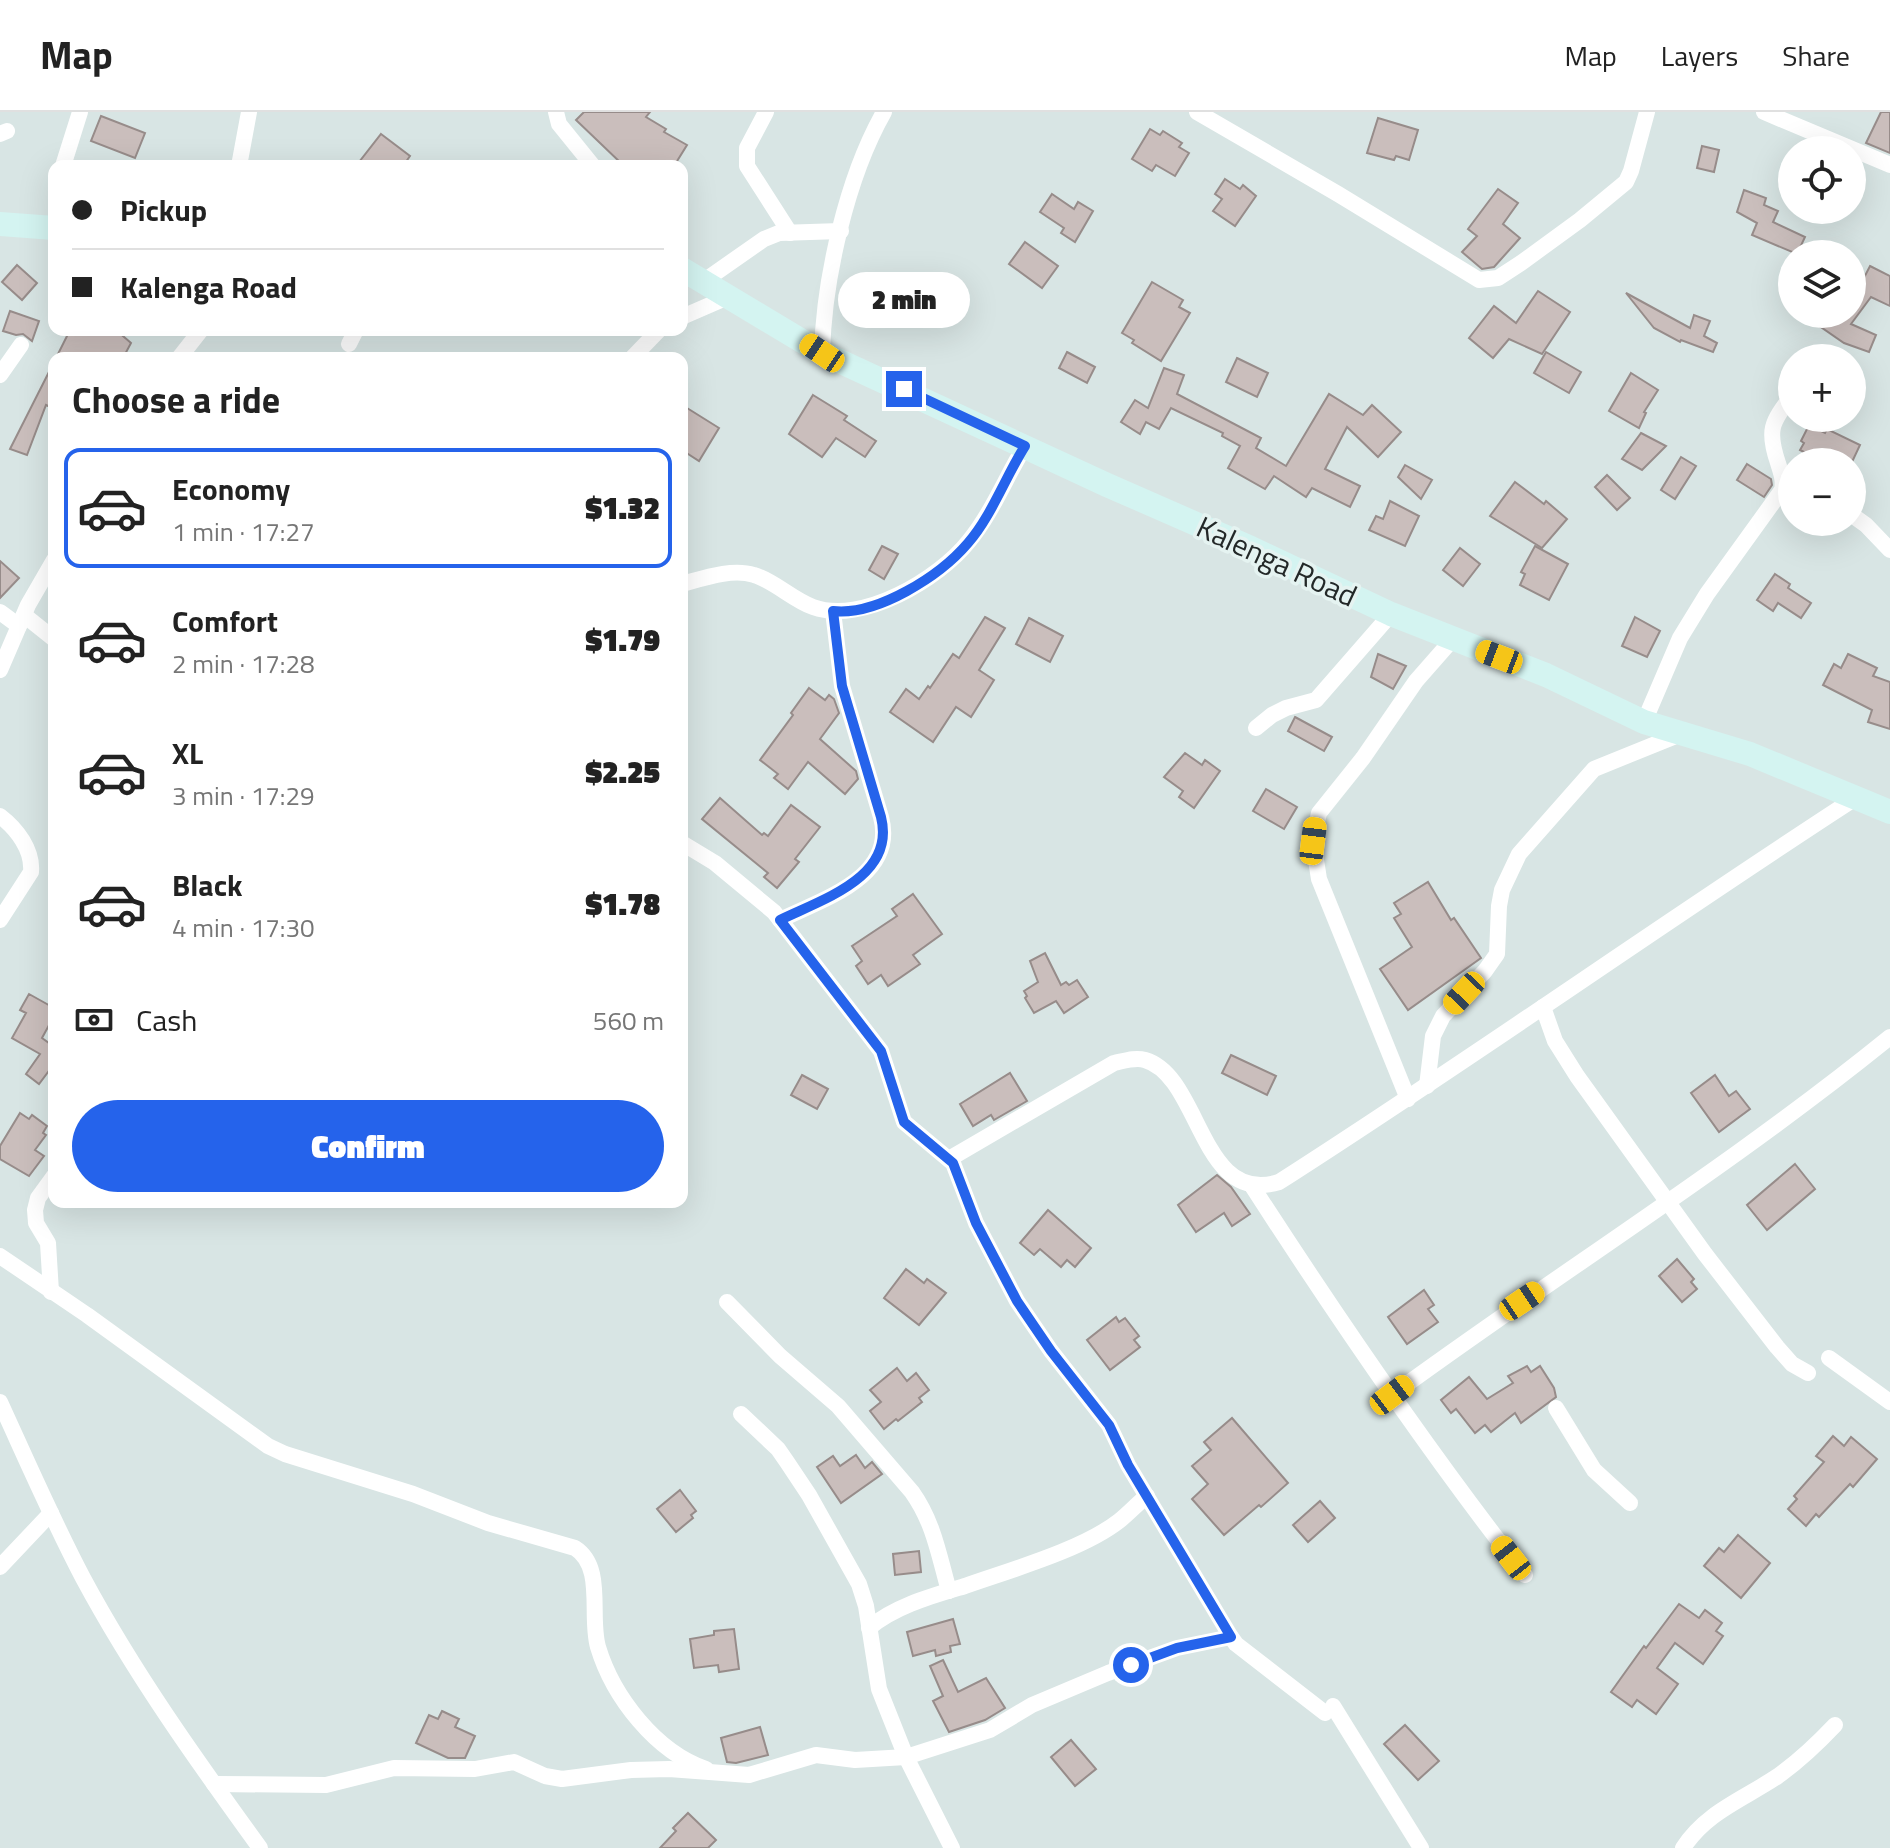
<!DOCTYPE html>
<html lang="en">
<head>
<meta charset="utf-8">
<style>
  :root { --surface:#fff; --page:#f6f6f6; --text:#222; --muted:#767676; --line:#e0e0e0; --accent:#2563eb }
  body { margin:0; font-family:"Titillium Web",sans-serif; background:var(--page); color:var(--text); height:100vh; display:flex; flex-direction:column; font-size:30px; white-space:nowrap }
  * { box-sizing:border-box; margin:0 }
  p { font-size:26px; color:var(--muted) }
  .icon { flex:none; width:44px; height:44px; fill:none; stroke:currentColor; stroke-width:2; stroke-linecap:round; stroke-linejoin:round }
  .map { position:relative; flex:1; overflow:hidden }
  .drawer { position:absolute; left:48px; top:240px; width:640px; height:856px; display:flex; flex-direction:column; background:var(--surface); border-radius:16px; box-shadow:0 8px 32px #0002 }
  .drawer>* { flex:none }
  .banner { position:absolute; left:48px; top:48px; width:640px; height:176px; border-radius:16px; box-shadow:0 8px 32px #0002; display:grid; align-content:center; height:176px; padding:0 24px; background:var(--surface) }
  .tools { position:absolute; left:1778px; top:24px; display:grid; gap:16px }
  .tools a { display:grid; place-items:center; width:88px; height:88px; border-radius:50%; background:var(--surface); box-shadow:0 8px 32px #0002; font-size:40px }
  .end { position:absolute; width:36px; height:36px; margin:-18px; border:10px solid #2563eb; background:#fff; box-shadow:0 0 0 4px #fff }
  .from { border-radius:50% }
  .bubble { position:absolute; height:56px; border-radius:28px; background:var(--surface); box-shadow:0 8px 32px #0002; font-size:26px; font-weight:800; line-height:56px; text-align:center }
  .car { position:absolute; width:24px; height:48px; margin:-24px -12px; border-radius:10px; box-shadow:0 0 6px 2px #0007; background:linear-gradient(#f5c518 24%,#345 0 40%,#f5c518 0 76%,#345 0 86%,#f5c518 0) }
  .banner b { display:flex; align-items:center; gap:28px; height:76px; font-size:30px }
  .banner b+b { border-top:2px solid var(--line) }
  .banner i { width:20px; height:20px; background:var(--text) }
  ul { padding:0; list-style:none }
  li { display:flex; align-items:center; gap:24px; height:120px; margin:0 16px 12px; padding:0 8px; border:4px solid transparent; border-radius:16px }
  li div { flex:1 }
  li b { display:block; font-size:30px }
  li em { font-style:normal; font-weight:800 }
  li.on { border-color:var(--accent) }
  li>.icon { width:72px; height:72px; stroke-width:1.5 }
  h2 { padding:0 24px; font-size:36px; line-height:96px }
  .pay { display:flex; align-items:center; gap:20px; height:88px; padding:0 24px; font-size:30px }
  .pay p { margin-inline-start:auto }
  .action { display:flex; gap:16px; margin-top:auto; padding:16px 24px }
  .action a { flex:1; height:92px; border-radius:48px; background:var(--accent); color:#fff; font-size:32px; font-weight:800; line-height:92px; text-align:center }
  header { display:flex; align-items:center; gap:48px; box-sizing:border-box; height:112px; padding:0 40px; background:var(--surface); border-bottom:2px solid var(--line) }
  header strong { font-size:38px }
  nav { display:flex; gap:44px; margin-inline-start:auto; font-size:28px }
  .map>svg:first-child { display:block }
</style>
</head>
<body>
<header>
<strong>Map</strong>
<nav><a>Map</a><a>Layers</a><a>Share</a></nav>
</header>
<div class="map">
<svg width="1890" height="1736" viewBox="0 0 1890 1736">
  <rect width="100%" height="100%" fill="#d8e5e4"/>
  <g fill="#cabebc" stroke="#978c8a" stroke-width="2">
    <polygon points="584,0 650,0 646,5 666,17 664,20 687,33 674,54 624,54 576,8"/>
    <polygon points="1881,0 1890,0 1890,41 1866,31"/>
    <polygon points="101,4 145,21 135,46 91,29"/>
    <polygon points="1378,6 1418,18 1409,48 1396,44 1394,48 1367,41"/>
    <polygon points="1150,17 1160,23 1163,19 1182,31 1179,35 1189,41 1175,64 1156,53 1152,59 1132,47"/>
    <polygon points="381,22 410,44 403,54 356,54"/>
    <polygon points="1702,34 1719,38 1714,60 1697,56"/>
    <polygon points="1225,67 1240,77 1243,73 1256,84 1235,114 1213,99 1222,87 1215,82"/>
    <polygon points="1498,77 1518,91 1503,112 1520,126 1494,155 1482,157 1462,140 1477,124 1468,117"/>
    <polygon points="1744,78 1766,86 1764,93 1778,99 1773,110 1805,125 1797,142 1752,123 1757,111 1737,100"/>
    <polygon points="1052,82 1074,97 1078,90 1093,99 1075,130 1061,121 1064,116 1040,100"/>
    <polygon points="1025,130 1058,154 1042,176 1009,152"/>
    <polygon points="17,153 37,171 22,188 2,170"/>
    <polygon points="1870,154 1890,164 1890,194 1871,185 1851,212 1876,223 1869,240 1844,231 1802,202 1852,202 1852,189"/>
    <polygon points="1152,170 1183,188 1179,195 1190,201 1161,249 1132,231 1134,228 1122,221"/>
    <polygon points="1538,179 1570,200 1542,242 1509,227 1493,246 1469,226 1494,194 1516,211"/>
    <polygon points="1626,181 1690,216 1694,203 1710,209 1704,224 1717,231 1713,240 1681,228 1680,230 1654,216"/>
    <polygon points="10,199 39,209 32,229 23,222 16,223 3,219"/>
    <polygon points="70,218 116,218 131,231 123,246 56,246"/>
    <polygon points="1067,240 1095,255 1087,271 1059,256"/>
    <polygon points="1546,240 1581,260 1569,281 1534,261"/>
    <polygon points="1237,246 1268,261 1257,285 1226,270"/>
    <polygon points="54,250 54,297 46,293 27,343 10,337"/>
    <polygon points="1164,256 1184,263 1177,282 1261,326 1256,336 1286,354 1329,282 1363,303 1372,293 1401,320 1378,345 1347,315 1325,357 1360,374 1350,395 1312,376 1306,385 1274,364 1265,377 1228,356 1240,334 1222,324 1223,321 1171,296 1159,317 1146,310 1140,322 1121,310 1135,288 1148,296"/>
    <polygon points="1631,261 1658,278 1644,300 1646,301 1639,316 1609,299"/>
    <polygon points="813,283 847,304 844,308 876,329 865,345 836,326 822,345 789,322"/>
    <polygon points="687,296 719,316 699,349 682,338 682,305"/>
    <polygon points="1809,313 1825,321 1827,317 1860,333 1852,350 1804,350 1808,342 1800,338 1804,331 1801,329"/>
    <polygon points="1641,321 1666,334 1642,358 1622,347"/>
    <polygon points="1681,345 1696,354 1675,387 1661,378"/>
    <polygon points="1747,352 1771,367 1772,373 1764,385 1737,368"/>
    <polygon points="1405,353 1432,368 1421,387 1398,365"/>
    <polygon points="1607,363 1630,386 1617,398 1595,375"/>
    <polygon points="1515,370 1544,392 1546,389 1567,407 1542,436 1490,404"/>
    <polygon points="1390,389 1419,404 1405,434 1369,418 1376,404 1383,407"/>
    <polygon points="882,434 898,442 884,467 869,458"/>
    <polygon points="1535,434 1568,452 1549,488 1520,473 1525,462 1521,460"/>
    <polygon points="1460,436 1480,452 1463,474 1443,458"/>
    <polygon points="0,449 19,466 0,486"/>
    <polygon points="1775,462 1790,472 1788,476 1811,491 1801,506 1778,491 1773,499 1757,488"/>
    <polygon points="985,505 1005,516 979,558 994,568 971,605 956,595 933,630 890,600 906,577 919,587 928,574 930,576 953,542 959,546"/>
    <polygon points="1635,505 1660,519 1647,545 1622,534"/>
    <polygon points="1029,506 1063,524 1050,550 1016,532"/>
    <polygon points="1378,542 1406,554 1393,577 1371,565"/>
    <polygon points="1848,542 1877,556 1873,564 1890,570 1890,617 1868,610 1872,598 1823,573 1834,552 1841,556"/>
    <polygon points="809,576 825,588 829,583 834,587 839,601 820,627 856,659 858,667 845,682 808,650 788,677 774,666 778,662 760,648 793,603 791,601"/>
    <polygon points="1295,605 1332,625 1324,639 1288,619"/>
    <polygon points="1185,641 1202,653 1205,648 1220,659 1194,696 1179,685 1183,679 1164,665"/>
    <polygon points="1266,677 1297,695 1284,717 1253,699"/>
    <polygon points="720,686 762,723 764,721 768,724 791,693 820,715 795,747 799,750 777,776 764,765 768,761 702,707"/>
    <polygon points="1428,770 1451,808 1454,806 1481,846 1408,898 1380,857 1412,835 1394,806 1401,802 1394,791"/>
    <polygon points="913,782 942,822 913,843 920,852 888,874 881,863 868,872 856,854 862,849 852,834 897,804 892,797"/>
    <polygon points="1045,841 1061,873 1066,870 1069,873 1077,868 1088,885 1064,901 1056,889 1034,901 1025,886 1027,884 1024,879 1038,870 1030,849"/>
    <polygon points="29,882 54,896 54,904 42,926 49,931 54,924 54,952 39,972 26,962 40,942 12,926 26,901 20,898"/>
    <polygon points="1231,943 1276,964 1267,983 1222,961"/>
    <polygon points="1010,961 1027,989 994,1008 991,1003 973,1014 960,992"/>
    <polygon points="802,963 828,977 817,997 791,983"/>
    <polygon points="1715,963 1729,984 1736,979 1750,997 1719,1020 1691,981"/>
    <polygon points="20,1001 29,1007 32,1003 47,1014 43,1021 46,1023 35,1038 44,1044 29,1064 0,1047 0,1034"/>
    <polygon points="1795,1052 1815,1077 1767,1118 1747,1093"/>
    <polygon points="1217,1063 1231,1075 1250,1102 1232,1114 1224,1101 1196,1120 1178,1093"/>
    <polygon points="1048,1098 1091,1136 1075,1155 1067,1148 1061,1155 1040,1137 1034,1143 1020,1131"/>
    <polygon points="1677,1147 1694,1167 1691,1170 1697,1177 1682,1190 1659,1164"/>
    <polygon points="906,1157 924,1171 927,1167 946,1181 919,1213 884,1186"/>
    <polygon points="1424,1178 1434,1193 1428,1197 1438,1210 1407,1232 1388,1205"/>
    <polygon points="1116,1205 1119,1210 1125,1206 1139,1224 1134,1228 1140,1235 1110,1258 1087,1228"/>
    <polygon points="1527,1254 1531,1260 1540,1254 1554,1276 1556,1285 1521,1311 1515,1301 1491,1320 1485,1313 1475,1321 1456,1297 1451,1301 1441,1288 1469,1265 1487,1287 1513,1271 1508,1264"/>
    <polygon points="897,1256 907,1269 916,1261 929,1278 919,1286 922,1290 898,1309 896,1307 884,1317 870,1299 881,1290 870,1278"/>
    <polygon points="1232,1306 1288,1371 1261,1395 1259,1393 1224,1423 1192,1387 1208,1372 1192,1354 1211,1338 1204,1330"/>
    <polygon points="1833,1324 1844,1334 1851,1325 1877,1347 1853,1375 1850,1372 1819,1405 1816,1402 1806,1414 1788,1397 1797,1387 1794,1384 1824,1350 1816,1344"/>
    <polygon points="856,1343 865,1356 872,1350 882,1362 841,1391 817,1355 833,1344 840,1354"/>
    <polygon points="680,1378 696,1399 691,1403 693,1406 676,1420 657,1397"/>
    <polygon points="1320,1389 1335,1406 1308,1430 1293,1413"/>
    <polygon points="1738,1423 1770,1451 1741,1486 1704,1454 1719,1436 1724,1440"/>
    <polygon points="919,1439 921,1460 895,1463 893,1442"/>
    <polygon points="1679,1492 1699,1506 1705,1498 1722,1511 1716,1519 1723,1524 1703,1552 1675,1531 1657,1556 1678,1572 1656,1602 1637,1588 1632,1595 1611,1580 1644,1534 1646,1536"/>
    <polygon points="953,1507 960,1532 950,1534 951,1540 936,1544 935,1538 913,1544 907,1520"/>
    <polygon points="734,1517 739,1557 719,1560 718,1553 694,1556 690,1527 714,1523 714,1519"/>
    <polygon points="943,1548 958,1580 986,1566 1005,1596 985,1608 949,1620 933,1589 943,1584 930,1554"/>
    <polygon points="442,1599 459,1607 455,1615 475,1624 465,1646 448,1646 416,1631 429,1603 438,1607"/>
    <polygon points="1405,1613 1439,1649 1418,1668 1384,1632"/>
    <polygon points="760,1615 768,1643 736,1651 727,1650 721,1626"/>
    <polygon points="1071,1628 1096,1657 1075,1674 1051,1645"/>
    <polygon points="688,1701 716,1728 708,1736 660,1736 676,1719 673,1716"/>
  </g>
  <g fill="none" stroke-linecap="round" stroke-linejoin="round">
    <g stroke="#fff" stroke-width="16">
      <polyline points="556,0 559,12 593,54"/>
      <polyline points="766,0 747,36 747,54 790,121"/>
      <polyline points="1197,0 1338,82 1479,168 1498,166 1521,151 1580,108 1626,70 1631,59 1647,0"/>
      <polyline points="1764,0 1890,53"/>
      <polyline points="0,22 7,19"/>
      <polyline points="63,54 80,0"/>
      <polyline points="239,54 249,0"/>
      <polyline points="704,169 764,127 779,121 841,119"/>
      <polyline points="682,205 728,185"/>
      <polyline points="349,232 356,218"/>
      <path d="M822 241C824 166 847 65 884 0"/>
      <polyline points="179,246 201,218"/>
      <polyline points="632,246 659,218"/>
      <polyline points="1823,246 1824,244"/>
      <polyline points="0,263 21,233"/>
      <polyline points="1852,403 1866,413 1890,438"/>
      <path d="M682 472C704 466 732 456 754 463 773 468 793 488 813 495 862 513 939 467 969 429 992 401 1006 365 1025 334"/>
      <polyline points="0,500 19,514"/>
      <polyline points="24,503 54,527"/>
      <polyline points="0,558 28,493 54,448"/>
      <path d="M1644 610 1680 526 1707 482 1782 378C1784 368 1781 361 1778 351 1767 319 1771 310 1792 284"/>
      <polyline points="1256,616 1272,603 1286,596 1316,588 1391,502"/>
      <path d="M0 704C17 717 33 738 31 760L0 808"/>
      <polyline points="682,731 715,751 774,800 881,939 904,1010 953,1051 976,1111 1017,1189 1051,1239 1109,1313 1128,1353 1231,1525 1236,1532 1325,1601"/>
      <path d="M780 808C823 787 897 765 881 705L842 574 833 499"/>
      <polyline points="1543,895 1555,929 1577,964 1705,1142 1777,1235 1792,1252 1808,1261"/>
      <polyline points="1427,974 1433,924 1443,904 1485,859 1497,842 1499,794 1502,778 1519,742 1594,657 1683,621"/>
      <polyline points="1408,987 1319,767 1313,729 1319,701 1363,646 1416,569 1452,528"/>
      <path d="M949 1047 1114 951C1124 949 1135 945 1145 948 1201 964 1200 1095 1279 1070 1473 946 1661 812 1854 687"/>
      <path d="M1252 1074C1338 1207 1427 1338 1525 1463"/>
      <path d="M0 1144 87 1203 268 1334 285 1342 413 1382 488 1411 575 1436C605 1455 589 1504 598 1535 613 1585 656 1640 706 1657"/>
      <polyline points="51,1180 48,1131 36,1111 35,1098 38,1086 54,1064"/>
      <path d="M727 1190 780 1244 838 1294 912 1380C934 1411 939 1444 949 1479"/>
      <polyline points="1829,1246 1890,1290"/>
      <path d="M1392 1283C1557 1162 1731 1054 1890 925"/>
      <path d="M0 1290C27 1349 53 1409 83 1466 134 1561 197 1649 260 1736"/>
      <polyline points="1556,1296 1594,1358 1630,1391"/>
      <polyline points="741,1302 778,1337 787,1350 809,1383 859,1472 866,1494 879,1577 906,1645 952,1736"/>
      <polyline points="0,1455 51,1401"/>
      <path d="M869 1516C895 1494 932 1484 965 1474 1010 1458 1082 1438 1119 1409 1129 1401 1137 1392 1147 1384"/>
      <polyline points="1333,1594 1421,1736"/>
      <polyline points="214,1672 326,1673 394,1656 475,1657 514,1650 545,1664 562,1667 631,1658 669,1657 749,1663 816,1643 855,1648 906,1645 990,1618 1032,1593 1108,1561 1177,1536 1231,1525"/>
      <path d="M1683 1736C1706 1700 1744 1687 1778 1664 1799 1649 1817 1632 1835 1613"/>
    </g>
    <g stroke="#d4f4f1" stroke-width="24">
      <polyline points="0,112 54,116"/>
      <polyline points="682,157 822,241 1107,373 1251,436 1391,502 1546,563 1644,610 1750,642 1890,700"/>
    </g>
  </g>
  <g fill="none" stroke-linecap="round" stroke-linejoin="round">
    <path stroke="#2563eb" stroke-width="10" d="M904 277 1025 334C1006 364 991 405 968 431 940 464 877 504 833 499L842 574 881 705C896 765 823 787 780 808L881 939 904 1010 953 1051 976 1111 1017 1189 1051 1239 1109 1313 1128 1353 1231 1525 1177 1536 1131 1553"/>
  </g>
  <g text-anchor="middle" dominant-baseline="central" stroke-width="7" stroke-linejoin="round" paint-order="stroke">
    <g font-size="30" fill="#232828" stroke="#e5f3f1">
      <text transform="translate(1277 449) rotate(25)">Kalenga Road</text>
    </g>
  </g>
</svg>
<div class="tools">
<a><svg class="icon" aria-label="locate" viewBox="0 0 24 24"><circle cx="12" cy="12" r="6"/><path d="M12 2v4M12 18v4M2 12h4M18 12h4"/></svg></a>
<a><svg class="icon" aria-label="layers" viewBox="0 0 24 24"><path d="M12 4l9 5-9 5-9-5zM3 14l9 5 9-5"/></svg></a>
<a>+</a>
<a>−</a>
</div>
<i class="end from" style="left:1131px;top:1553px"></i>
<i class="end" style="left:904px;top:277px"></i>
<div class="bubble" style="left:838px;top:160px;width:132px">2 min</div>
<i class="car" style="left:822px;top:241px;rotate:304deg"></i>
<i class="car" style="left:1499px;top:545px;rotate:291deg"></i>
<i class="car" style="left:1313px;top:729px;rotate:7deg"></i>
<i class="car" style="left:1464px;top:881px;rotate:223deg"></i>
<i class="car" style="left:1522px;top:1189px;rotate:56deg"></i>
<i class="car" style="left:1392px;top:1283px;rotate:53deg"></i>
<i class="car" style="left:1511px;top:1446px;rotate:322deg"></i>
<div class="banner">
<b><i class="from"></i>Pickup</b>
<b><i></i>Kalenga Road</b>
</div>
<section class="drawer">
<h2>Choose a ride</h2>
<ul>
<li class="on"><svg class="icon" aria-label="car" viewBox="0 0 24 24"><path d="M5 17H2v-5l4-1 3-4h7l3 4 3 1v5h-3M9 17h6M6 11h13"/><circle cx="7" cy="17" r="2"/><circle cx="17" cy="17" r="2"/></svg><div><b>Economy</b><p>1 min · 17:27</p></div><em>$1.32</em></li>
<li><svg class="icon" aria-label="car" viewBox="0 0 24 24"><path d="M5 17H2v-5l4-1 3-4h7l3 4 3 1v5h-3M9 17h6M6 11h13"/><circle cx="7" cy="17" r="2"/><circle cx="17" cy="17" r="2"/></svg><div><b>Comfort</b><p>2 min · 17:28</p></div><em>$1.79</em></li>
<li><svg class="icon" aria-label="car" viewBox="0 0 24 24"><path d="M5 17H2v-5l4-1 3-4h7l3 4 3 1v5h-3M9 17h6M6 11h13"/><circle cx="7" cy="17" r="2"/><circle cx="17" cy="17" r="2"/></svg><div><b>XL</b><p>3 min · 17:29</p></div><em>$2.25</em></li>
<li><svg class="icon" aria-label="car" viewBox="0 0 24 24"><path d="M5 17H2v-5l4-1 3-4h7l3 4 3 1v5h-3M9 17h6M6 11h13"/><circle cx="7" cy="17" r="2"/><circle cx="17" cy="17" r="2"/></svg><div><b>Black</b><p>4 min · 17:30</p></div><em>$1.78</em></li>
</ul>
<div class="pay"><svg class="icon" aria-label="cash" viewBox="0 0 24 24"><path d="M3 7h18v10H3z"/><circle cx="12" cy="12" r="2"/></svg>Cash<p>560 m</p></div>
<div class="action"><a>Confirm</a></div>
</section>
</div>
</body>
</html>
